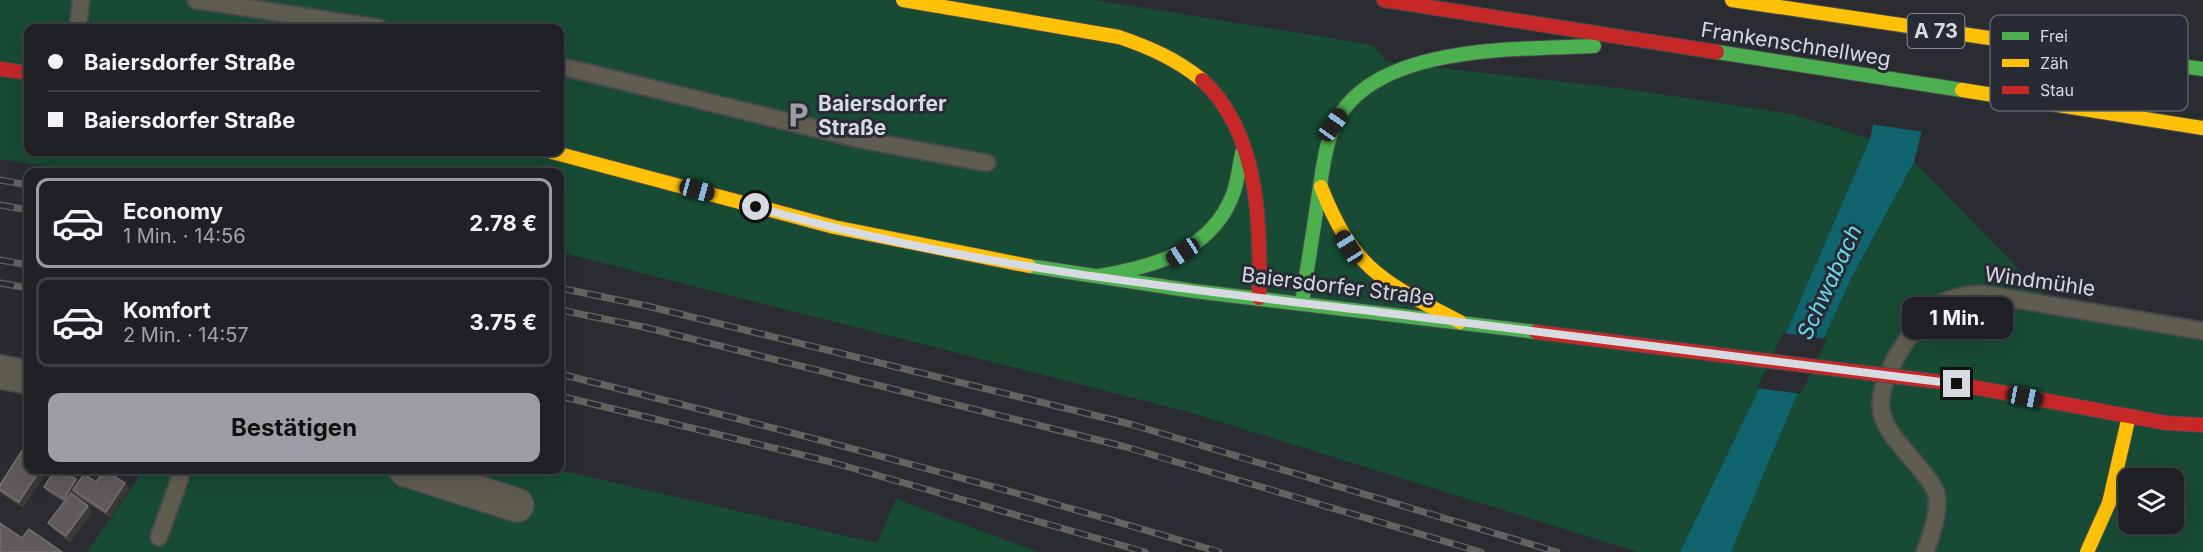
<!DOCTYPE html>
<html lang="de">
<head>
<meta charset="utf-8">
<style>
  :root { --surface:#202125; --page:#28292d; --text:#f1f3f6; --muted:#a2a3a7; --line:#3d3e42; --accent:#9b9da3 }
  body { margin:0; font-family:Inter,sans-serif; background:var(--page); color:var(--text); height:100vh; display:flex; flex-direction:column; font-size:22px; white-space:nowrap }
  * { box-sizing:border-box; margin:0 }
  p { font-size:20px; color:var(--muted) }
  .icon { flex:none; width:33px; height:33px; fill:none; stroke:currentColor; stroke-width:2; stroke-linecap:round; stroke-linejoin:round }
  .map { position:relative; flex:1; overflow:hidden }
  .details { position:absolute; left:24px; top:168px; width:540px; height:306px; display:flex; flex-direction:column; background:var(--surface); border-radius:12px; box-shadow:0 6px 24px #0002,0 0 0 2px var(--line) }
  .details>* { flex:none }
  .banner { position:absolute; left:24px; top:24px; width:540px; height:132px; border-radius:12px; box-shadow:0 6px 24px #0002,0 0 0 2px var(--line); display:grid; align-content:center; height:132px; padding:0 24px; background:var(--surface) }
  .fabs { position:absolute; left:2118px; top:468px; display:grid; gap:12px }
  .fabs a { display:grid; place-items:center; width:66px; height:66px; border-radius:12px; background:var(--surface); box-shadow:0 6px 24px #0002,0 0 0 2px var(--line); font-size:30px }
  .end { position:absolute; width:27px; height:27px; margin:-14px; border:8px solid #d7dae0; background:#111; box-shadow:0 0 0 3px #111 }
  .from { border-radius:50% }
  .bubble { position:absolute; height:42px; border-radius:12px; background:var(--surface); box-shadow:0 6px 24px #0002,0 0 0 2px var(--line); font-size:20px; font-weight:700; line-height:42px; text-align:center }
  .car { position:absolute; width:18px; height:36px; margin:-18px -9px; border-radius:8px; box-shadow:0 0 4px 2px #0007; background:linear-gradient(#222 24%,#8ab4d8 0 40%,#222 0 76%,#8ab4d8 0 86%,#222 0) }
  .banner b { display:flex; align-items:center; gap:21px; height:57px; font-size:22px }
  .banner b+b { border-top:2px solid var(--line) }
  .banner i { width:15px; height:15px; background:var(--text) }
  ul { padding:10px 0 0; list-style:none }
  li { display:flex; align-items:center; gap:18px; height:90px; margin:0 12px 9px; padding:0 12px; border:3px solid var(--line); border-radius:12px }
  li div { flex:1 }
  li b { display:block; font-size:22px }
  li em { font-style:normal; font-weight:700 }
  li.on { border-color:var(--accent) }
  li>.icon { width:54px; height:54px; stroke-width:1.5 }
  .button { display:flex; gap:12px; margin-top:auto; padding:12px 24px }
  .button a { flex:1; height:69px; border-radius:12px; background:var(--accent); color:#111; font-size:24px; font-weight:700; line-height:69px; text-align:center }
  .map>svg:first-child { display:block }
</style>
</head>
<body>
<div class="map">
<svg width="2203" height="552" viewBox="0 0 2203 552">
  <rect width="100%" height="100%" fill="#2b2c31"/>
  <g fill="#174b34" fill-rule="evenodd">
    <path d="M0 0H1095L1373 45 1387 62 1626 89 1792 114 1870 139 1787 331 1680 552H1638L1189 412 560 252V172H88L0 159ZM28 28H560V152H28Z"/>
    <path d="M1914 162 2056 307 2203 330V552H1731L1793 404 1853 275ZM2128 478H2174V524H2128Z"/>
    <polygon points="144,470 559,470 877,543 896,499 1038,552 87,552"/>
  </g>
  <polygon fill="#0f646e" points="1900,0 1955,0 1914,162 1853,275 1793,404 1731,552 1680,552 1787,331 1870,139"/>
  <g fill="#2b2c31">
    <polygon points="1897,0 1958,0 1924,132 1870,124"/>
    <polygon points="1783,333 1827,339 1801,394 1757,388"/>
  </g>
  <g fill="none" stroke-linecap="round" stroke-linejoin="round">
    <defs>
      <g id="lane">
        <polyline points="196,0 379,28"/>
        <polyline points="78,28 81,0"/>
        <polyline points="560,66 863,140 987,163"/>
        <polyline points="159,537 180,478 179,470"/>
        <path d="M1925 552C1931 538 1942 504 1935 490 1927 474 1912 460 1901 446 1893 437 1885 426 1882 414 1873 380 1918 315 1948 300 1960 295 1971 294 1984 294L2203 331"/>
      </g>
      <g id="street">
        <polyline points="0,372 28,377"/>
        <polyline points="406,470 517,505"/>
      </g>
      <g id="fast">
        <polyline points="2057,48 2203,69"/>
        <polyline points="1717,52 1962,90"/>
        <polyline points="1029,266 1194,291 1536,332"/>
        <path d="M1099 276C1153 267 1212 251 1233 194 1238 181 1239 166 1242 153"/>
        <path d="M1302 303C1307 268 1313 234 1318 199 1322 175 1324 151 1333 128 1369 43 1517 50 1594 46"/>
      </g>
      <g id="slow">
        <path d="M903 0 1119 37C1151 48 1176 59 1202 80"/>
        <polyline points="1732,0 2057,48"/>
        <polyline points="1962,90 2203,128"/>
        <polyline points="552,152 834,227 1029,266"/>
        <path d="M1321 187C1354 271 1384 282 1460 322"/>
        <polyline points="2087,552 2109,503 2129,416"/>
      </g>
      <g id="jam">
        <polyline points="1384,0 1717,52"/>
        <polyline points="0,69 28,73"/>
        <path d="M1202 80C1260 133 1261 227 1259 298"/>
        <polyline points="1536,332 1640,345"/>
        <polyline points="1957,384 2166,423 2203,425"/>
      </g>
    </defs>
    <use href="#lane" stroke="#47494c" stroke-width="20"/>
    <use href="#street" stroke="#47494c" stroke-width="36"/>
    <use href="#fast" stroke="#47494c" stroke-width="16"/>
    <use href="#slow" stroke="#47494c" stroke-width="16"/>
    <use href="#jam" stroke="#47494c" stroke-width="16"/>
    <use href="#lane" stroke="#5f5c50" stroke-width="16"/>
    <use href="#street" stroke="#5f5c50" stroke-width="33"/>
    <use href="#fast" stroke="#4caf50" stroke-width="14"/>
    <use href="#slow" stroke="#ffc107" stroke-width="14"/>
    <use href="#jam" stroke="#c62828" stroke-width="14"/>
    <defs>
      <g id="rail">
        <polyline points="0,180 28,185"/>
        <polyline points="0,205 28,210"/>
        <polyline points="0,260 28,265"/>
        <polyline points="0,283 28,288"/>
        <polyline points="560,288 647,306 1130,424 1557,552"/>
        <polyline points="560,310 644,327 1126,447 1481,552"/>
        <path d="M560 374C781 429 1001 486 1219 552"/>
        <polyline points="560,396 831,462 1145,552"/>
      </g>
    </defs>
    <use href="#rail" stroke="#656360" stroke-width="7"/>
    <use href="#rail" stroke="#282b34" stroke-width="4.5" stroke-dasharray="14" stroke-linecap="butt"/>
    <defs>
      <polyline id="jam-bridge" points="1640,345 1957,384"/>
    </defs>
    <use href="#jam-bridge" stroke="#47494c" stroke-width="16" stroke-linecap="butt"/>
    <use href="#jam-bridge" stroke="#c62828" stroke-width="14"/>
  </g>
  <g fill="#524c49">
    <polygon points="28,470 48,470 23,507 2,494 0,491 0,485"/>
    <polygon points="96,482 125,483 129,488 110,517 77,496 75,493 74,495 88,506 92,512 70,542 52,528 48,523 64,502 48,492 44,487 78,483"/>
  </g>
  <g fill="#3c3939">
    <polygon points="40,470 48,470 23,507 19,502"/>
    <polygon points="76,479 80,485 73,490 75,493 68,504 64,499"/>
    <polygon points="125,483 129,488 110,517 106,512"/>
    <polygon points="88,506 92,512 70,542 66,536"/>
  </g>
  <g fill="#605b5a" stroke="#736f6f" stroke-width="1.5">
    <polygon points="23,449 28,453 28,470 40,470 19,502 0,490 0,485"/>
    <polygon points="55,470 60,470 76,479 64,499 44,487"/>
    <polygon points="104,470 125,483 106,512 73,490 84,474 96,482"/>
    <polygon points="71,493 88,506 66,536 48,523"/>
    <polygon points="0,523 22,538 29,529 62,552 0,552"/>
  </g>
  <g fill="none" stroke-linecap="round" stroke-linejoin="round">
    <path stroke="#d7dae0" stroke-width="8" d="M756 207C961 266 1176 288 1387 313 1577 336 1767 361 1957 384"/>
  </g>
  <defs>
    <symbol id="parking-bare" viewBox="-9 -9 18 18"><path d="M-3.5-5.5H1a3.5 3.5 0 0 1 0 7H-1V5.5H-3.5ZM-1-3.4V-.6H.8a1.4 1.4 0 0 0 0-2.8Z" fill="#9b9da3" stroke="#282b34" stroke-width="2.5" paint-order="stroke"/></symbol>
  </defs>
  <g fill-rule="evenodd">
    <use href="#parking-bare" x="779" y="96" width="38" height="38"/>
  </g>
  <g text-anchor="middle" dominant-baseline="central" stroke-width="6" stroke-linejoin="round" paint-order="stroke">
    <rect fill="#282b34" stroke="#a2a6ac" stroke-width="1.5" x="1907.5" y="14" width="57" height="34" rx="4.5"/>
    <g font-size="20" font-weight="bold" fill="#d7dae0">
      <text x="1936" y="31">A 73</text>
    </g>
    <g font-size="21" fill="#d7dae0" stroke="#282b34">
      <text transform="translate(1796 44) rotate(9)">Frankenschnellweg</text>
      <text transform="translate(2040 281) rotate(8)">Windmühle</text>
      <text transform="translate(1338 286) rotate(7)">Baiersdorfer Straße</text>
    </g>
    <g font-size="21" font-weight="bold" fill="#d7dae0" stroke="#282b34" text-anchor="start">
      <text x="818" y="103">Baiersdorfer<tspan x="818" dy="24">Straße</tspan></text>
    </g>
    <g font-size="22" font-style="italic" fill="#64dced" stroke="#282b34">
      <text transform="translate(1829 282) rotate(-65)">Schwabach</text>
    </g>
  </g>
  <rect x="1990" y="15" width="198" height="96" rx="9" fill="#282b34" stroke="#5d6068" stroke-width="1.5"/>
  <rect x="2002" y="32" width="27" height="8" fill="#4caf50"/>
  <rect x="2002" y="59" width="27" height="8" fill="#ffc107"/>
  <rect x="2002" y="86" width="27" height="8" fill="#c62828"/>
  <g font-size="16" fill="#d7dae0">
    <text x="2040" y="42">Frei</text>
    <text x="2040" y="69">Zäh</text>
    <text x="2040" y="96">Stau</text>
  </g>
</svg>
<div class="fabs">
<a><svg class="icon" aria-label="layers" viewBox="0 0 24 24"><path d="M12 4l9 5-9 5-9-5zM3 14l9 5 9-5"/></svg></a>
</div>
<i class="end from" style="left:756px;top:207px"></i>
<i class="end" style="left:1957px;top:384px"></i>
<div class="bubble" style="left:1902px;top:297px;width:111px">1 Min.</div>
<i class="car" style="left:1333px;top:125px;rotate:35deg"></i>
<i class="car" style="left:697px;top:190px;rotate:106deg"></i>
<i class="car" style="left:1349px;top:247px;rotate:328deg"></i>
<i class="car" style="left:1183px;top:252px;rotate:237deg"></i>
<i class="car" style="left:2025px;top:397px;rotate:101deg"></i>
<div class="banner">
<b><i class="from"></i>Baiersdorfer Straße</b>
<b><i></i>Baiersdorfer Straße</b>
</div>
<section class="details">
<ul>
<li class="on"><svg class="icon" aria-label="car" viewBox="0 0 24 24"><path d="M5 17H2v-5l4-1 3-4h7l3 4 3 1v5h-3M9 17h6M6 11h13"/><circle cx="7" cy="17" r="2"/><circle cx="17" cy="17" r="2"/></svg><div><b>Economy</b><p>1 Min. · 14:56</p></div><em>2.78 €</em></li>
<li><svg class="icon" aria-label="car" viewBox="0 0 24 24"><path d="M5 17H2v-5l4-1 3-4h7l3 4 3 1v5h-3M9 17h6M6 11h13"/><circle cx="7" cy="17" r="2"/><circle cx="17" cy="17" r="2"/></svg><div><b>Komfort</b><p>2 Min. · 14:57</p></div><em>3.75 €</em></li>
</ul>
<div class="button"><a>Bestätigen</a></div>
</section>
</div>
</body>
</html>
